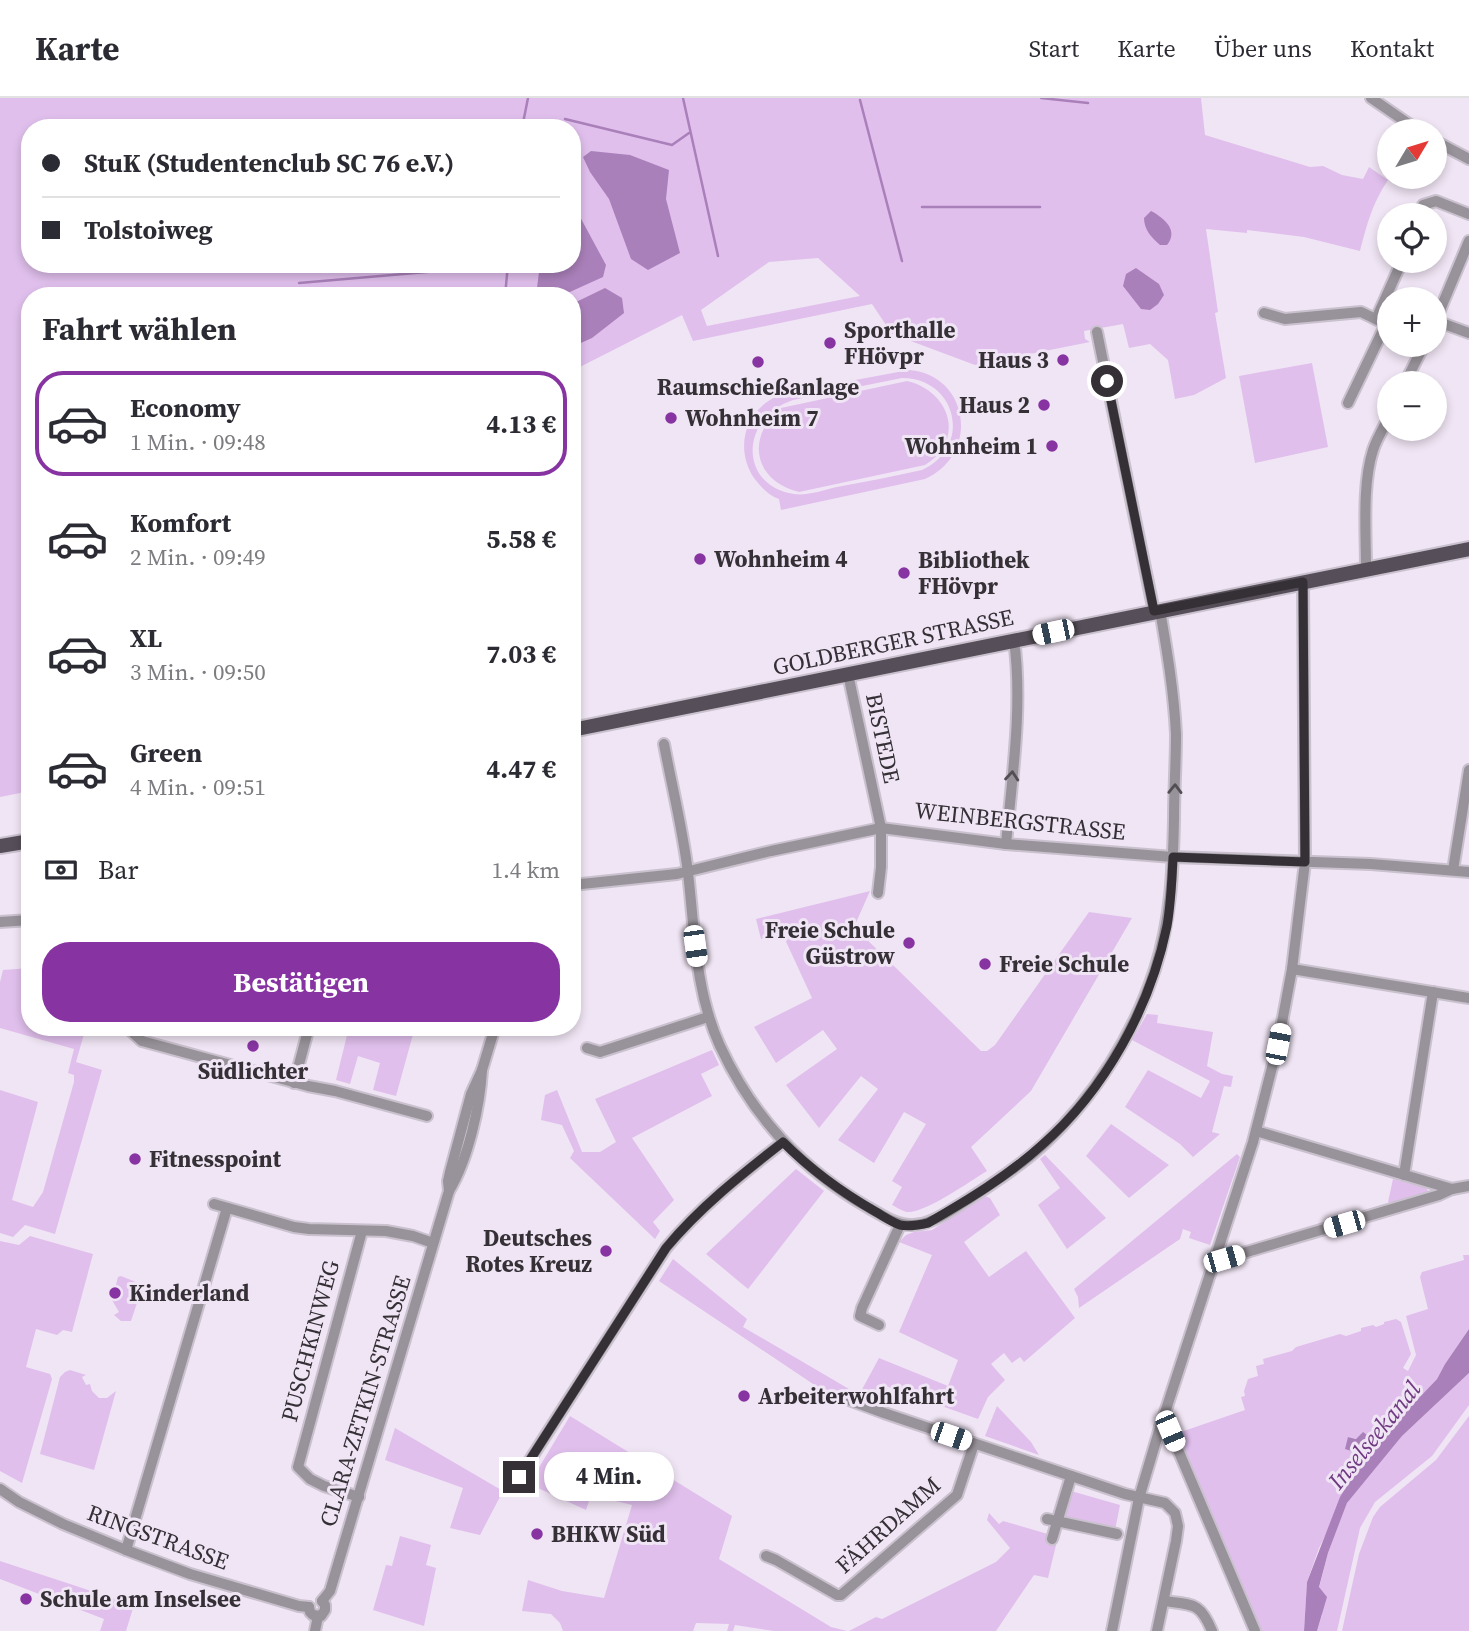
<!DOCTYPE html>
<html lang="de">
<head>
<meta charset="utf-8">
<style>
  :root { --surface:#fff; --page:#f2f2f3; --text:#2b2b33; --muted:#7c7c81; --line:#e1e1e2; --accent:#8734a2 }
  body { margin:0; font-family:"Source Serif 4",serif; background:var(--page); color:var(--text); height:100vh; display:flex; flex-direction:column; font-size:26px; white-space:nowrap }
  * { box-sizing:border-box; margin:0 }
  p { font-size:23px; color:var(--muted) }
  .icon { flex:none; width:38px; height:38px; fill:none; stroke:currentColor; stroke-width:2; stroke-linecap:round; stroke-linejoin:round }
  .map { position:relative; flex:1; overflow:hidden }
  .side { position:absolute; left:21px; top:189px; width:560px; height:749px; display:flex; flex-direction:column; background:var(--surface); border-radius:28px; box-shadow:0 4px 10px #0003 }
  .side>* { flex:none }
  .banner { position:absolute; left:21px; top:21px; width:560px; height:154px; border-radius:28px; box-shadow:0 4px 10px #0003; display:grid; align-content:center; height:154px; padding:0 21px; background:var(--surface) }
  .needle { width:46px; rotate:52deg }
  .buttons { position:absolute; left:1377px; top:21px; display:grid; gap:14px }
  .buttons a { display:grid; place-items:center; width:70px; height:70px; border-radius:50%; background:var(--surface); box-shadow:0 4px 10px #0003; font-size:35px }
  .end { position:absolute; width:32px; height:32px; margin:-16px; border:9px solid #343036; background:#fff; box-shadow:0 0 0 4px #fff }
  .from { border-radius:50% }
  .bubble { position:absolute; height:49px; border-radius:24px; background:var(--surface); box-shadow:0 4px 10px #0003; font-size:23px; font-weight:700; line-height:49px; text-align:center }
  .car { position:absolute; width:21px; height:42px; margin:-21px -10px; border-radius:9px; box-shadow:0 0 5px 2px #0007; background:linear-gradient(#fff 24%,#345 0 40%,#fff 0 76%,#345 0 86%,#fff 0) }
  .banner b { display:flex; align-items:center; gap:24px; height:66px; font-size:26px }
  .banner b+b { border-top:2px solid var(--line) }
  .banner i { width:18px; height:18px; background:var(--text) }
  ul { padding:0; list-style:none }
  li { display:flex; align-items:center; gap:21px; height:105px; margin:0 14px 10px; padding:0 7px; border:4px solid transparent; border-radius:28px }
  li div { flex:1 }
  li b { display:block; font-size:26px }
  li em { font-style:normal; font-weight:700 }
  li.on { border-color:var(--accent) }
  li>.icon { width:63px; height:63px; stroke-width:1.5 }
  h2 { padding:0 21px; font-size:32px; line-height:84px }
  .pay { display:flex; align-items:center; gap:18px; height:77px; padding:0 21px; font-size:26px }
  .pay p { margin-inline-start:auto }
  .action { display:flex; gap:14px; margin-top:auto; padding:14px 21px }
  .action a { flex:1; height:80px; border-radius:28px; background:var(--accent); color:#fff; font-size:28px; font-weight:700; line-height:80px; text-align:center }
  header { display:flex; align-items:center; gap:42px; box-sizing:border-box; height:98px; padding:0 35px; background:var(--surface); border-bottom:2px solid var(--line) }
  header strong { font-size:33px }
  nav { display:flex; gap:38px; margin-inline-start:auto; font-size:24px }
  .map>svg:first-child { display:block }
</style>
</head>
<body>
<header>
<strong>Karte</strong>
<nav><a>Start</a><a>Karte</a><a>Über uns</a><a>Kontakt</a></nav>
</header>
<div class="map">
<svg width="1469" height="1533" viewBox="0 0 1469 1533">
  <rect width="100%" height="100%" fill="#f0e5f4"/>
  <g fill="#e0bfec" fill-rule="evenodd">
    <path d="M0 0H1201L1205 37 1310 69 1323 68 1342 77 1363 81 1369 69 1388 82C1372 106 1367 126 1360 153L1304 139 1247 132V135L1206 131 1218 214 1215 215 1226 280 1194 297 1175 301 1168 262 1150 246 1129 250 1123 226 1084 233 1085 241 1090 244 975 267 892 236 872 206 693 243 682 217 572 273V198H30V693L0 699ZM30 30H572V166H30ZM818 160 860 198 707 228 701 212 769 164Z"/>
    <polygon points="1312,265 1328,349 1255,365 1239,278"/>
    <path d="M909 272C970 277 980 357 925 381L781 412 779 401C768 397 761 389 754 380 735 351 744 315 775 299 780 296 786 295 791 294ZM902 280C957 280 973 349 922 372 894 378 865 384 837 389 823 392 808 398 794 396 739 388 739 320 793 302Z"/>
    <path d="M907 283C950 293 966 342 925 367L799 394C754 383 745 339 781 310Z"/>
    <path d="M870 793 854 829 981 953H987L995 947 1089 814 1132 820 1031 993 971 1049 987 1073C970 1083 926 1115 907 1114 902 1113 896 1109 892 1107L902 1089 892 1083 926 1026 904 1014 874 1065 838 1042 878 991 861 978 819 1030 786 987 837 951 823 932 776 965 754 929 812 900 783 837 761 841 756 821Z"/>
    <polygon points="30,870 30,929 86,929 76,964 102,972 55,1136 25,1127 13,1139 0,1135 0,992 38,1004 12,1102 33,1109 43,1094 74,984 74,977 68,975 74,951 0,930 0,884 3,872"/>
    <polygon points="1147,916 1158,917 1157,925 1213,934 1207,968 1222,976 1233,978 1231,989 1224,988 1212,1034 1220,1036 1193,1059 1180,1046 1125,1009 1148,972 1201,1000 1210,983 1132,942"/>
    <polygon points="349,929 415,929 396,998 373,992 380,965 358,958 350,986 336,982"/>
    <polygon points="712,952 719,967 701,976 712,998 632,1040 674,1102 653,1124 660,1133 655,1141 570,1060 574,1053 562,1027 541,1022 545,997 557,992 582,1054 600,1054 616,1044 595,1001"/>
    <polygon points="1111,1026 1169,1067 1129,1100 1086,1058"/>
    <polygon points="1237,1056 1240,1059 1210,1147 1189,1140 1191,1134 1183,1131 1180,1141 1079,1210 1078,1199 1074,1191"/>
    <polygon points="1045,1057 1106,1120 1067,1151 1038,1107 1060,1090 1040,1061"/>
    <polygon points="796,1071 824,1093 748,1191 706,1156"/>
    <polygon points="1393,1081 1426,1090 1430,1096 1394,1107 1388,1104"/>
    <polygon points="985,1098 990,1100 1000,1117 964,1144 989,1179 1026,1153 1075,1220 1024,1264 1020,1259 1012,1265 1004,1255 991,1266 1005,1282 988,1299 978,1321 880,1286 871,1302 859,1297 879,1260 948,1288 958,1262 899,1234 932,1157 899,1144 906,1137 914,1134 932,1132"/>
    <polygon points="30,1138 93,1156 72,1234 63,1232 57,1237 36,1231 26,1269 50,1276 52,1281 22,1385 0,1373 0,1143 19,1147"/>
    <polygon points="1463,1157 1469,1157 1469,1231 1445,1266 1437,1281 1378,1345 1348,1339 1363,1362 1319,1450 1307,1484 1304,1533 1261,1533 1175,1336 1245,1312 1241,1299 1245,1298 1244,1293 1248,1281 1258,1278 1256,1268 1264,1266 1263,1261 1292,1253 1296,1249 1340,1236 1346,1238 1361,1233 1361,1230 1373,1227 1376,1229 1384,1226 1384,1224 1396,1221 1401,1224 1411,1256 1403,1270 1408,1273 1416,1257 1406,1218 1428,1211 1420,1179 1422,1174 1464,1162"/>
    <polygon points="673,1161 747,1221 743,1229 849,1291 837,1301 834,1300 659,1183"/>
    <polygon points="121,1178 143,1187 131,1223 121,1223 114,1217 119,1214 112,1202 118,1179"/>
    <polygon points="70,1272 86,1277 82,1279 86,1287 90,1286 92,1293 99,1300 107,1300 116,1293 94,1372 40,1356 60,1279 65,1274"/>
    <polygon points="1469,1275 1469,1307 1432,1358 1375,1404 1360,1430 1337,1533 1317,1533 1322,1517 1319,1490 1328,1455 1347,1405 1402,1338"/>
    <polygon points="997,1308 1031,1344 1039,1357 985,1338"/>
    <polygon points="570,1318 732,1418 719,1461 831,1529 847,1533 774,1533 735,1527 733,1533 727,1533 729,1526 696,1525 693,1533 563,1533 560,1525 551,1516 522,1513 528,1482 562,1493 604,1500 632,1407 591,1397 586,1412 529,1386"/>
    <polygon points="1469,1318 1469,1533 1342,1533 1359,1456 1373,1419 1380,1409 1436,1362"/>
    <polygon points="395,1330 503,1393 480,1437 450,1430 463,1390 385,1362"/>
    <polygon points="1071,1393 1120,1407 1115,1432 1068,1421 1064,1415"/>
    <polygon points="989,1415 999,1426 1003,1423 1058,1439 1048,1480 1034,1477 996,1533 849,1533 876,1519 882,1521 996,1464 1010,1450 987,1422"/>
    <polygon points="400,1438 431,1447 426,1467 436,1470 424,1528 373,1512 386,1467 392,1468"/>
    <polygon points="0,1463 134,1507 126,1533 100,1533 104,1521 0,1481"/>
  </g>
  <g fill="#aa80ba">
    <polygon points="591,53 630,57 669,72 666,101 680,155 648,172 631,161 609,101 590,74 583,59"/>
    <polygon points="572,104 606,167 603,179 561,198 536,198 540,166 572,166"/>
    <path d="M1151 113C1164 120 1179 132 1167 147H1160C1152 140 1144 132 1144 120Z"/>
    <polygon points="1136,170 1159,186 1164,197 1158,206 1150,212 1141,211 1123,188 1126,176"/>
    <polygon points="605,190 622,200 624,215 592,240 572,249 572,206"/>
    <polygon points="1469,1231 1469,1275 1402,1338 1347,1405 1328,1455 1319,1489 1327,1499 1317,1533 1304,1533 1307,1484 1340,1399 1363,1362 1361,1356 1345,1351 1348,1339 1356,1341 1363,1334 1378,1345 1399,1321 1437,1281 1445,1266"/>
  </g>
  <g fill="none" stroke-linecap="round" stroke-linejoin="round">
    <g stroke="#aa80ba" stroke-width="2.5">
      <polyline points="683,0 718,158"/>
      <polyline points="1041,0 1088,5"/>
      <polyline points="860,2 902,163"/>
      <polyline points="565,21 672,47 689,35"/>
      <polyline points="522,30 528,0"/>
      <polyline points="922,109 1040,109"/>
      <polyline points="299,185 508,167"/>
      <polyline points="505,198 508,166"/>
    </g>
    <defs>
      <g id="minor">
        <polyline points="1371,0 1419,33"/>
        <polyline points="1435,43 1469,61"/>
        <polyline points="1419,117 1423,107 1436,103 1469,116"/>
        <polyline points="1264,215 1285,221 1361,214 1390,228"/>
        <polyline points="1376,221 1402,163"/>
        <polyline points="1436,223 1469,235"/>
        <polyline points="1435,224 1469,143"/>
        <polyline points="1097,234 1154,514"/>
        <polyline points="1405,285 1424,247"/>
        <polyline points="1348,305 1386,226"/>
        <path d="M1366 471C1366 435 1362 386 1373 352 1377 340 1384 329 1390 317"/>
        <polyline points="848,576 881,730 881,769 878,795"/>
        <path d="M664 646C672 689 683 732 688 775 695 834 695 893 720 948 753 1019 801 1071 869 1110 882 1117 895 1127 911 1127 931 1128 952 1111 969 1101 995 1084 1021 1067 1044 1046 1094 1000 1134 936 1155 871 1171 822 1173 772 1174 721 1174 693 1176 664 1176 636 1174 594 1167 553 1160 512"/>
        <path d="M1006 746C1012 680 1023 608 1014 542"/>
        <polyline points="1453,772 1469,672"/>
        <polyline points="572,787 677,776 771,753 881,730 1006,746 1173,759 1371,766 1469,774"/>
        <polyline points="0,824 30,822"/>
        <polyline points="1292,871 1469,900"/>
        <polyline points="130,932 142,943 308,988 335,993 427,1018"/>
        <polyline points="587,950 600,954 708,919"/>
        <polyline points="294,985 309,929"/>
        <polyline points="1256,1033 1452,1091"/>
        <polyline points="1404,1077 1433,894"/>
        <polyline points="449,1093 448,1083 450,1074 471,996 482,972 495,929"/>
        <polyline points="214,1106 294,1129 309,1131 386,1133 413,1138 433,1145"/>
        <polyline points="1213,1164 1439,1097 1452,1091 1469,1088"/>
        <polyline points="879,1227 860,1218 862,1210 900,1127"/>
        <polyline points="849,1302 884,1315 1125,1396 1165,1405 1175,1415 1178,1428 1176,1443 1157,1533"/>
        <polyline points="1160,1329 1170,1333 1255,1533"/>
        <path d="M519 1379 666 1150C700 1109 741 1077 783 1044"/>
        <polyline points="0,1391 19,1404 63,1426 126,1452 190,1476 299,1508 309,1509"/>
        <polyline points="359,1399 324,1388 310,1381 298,1369 362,1133"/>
        <polyline points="1047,1421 1117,1436"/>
        <polyline points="1052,1441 1071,1378"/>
        <polyline points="126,1452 227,1110"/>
        <polyline points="766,1458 776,1462 837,1497 841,1497 957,1397 974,1346"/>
        <path d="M322 1503 330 1493 449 1093C468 1062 480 1008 482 972"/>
        <path d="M1164 1503C1193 1507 1200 1504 1212 1533"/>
        <polyline points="309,1509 310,1514 313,1517 321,1518 325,1512 325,1507 322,1503"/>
        <polyline points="315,1533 318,1518"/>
        <polyline points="1112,1533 1139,1400 1159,1333 1253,1044 1278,946 1292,871 1305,764 1303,484"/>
      </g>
      <g id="major">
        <polyline points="572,632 1469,451"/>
        <polyline points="0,748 30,743"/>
      </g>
    </defs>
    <use href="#minor" stroke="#cac1ce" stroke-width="14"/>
    <use href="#major" stroke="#cac1ce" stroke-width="18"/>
    <use href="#minor" stroke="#98939a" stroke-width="10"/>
    <use href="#major" stroke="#564e58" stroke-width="14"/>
  </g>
  <defs><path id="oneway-chevron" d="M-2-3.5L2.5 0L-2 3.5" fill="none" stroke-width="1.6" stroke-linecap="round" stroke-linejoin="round" transform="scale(1.75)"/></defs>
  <g stroke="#524e54">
    <use href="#oneway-chevron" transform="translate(1012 678) rotate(-85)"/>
    <use href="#oneway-chevron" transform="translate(1175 691) rotate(-89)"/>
  </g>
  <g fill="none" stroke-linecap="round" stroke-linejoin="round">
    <path stroke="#343036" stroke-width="9" d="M519 1379 666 1150C700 1109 741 1077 783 1044 811 1072 841 1094 876 1114 883 1118 892 1124 900 1127 909 1129 919 1127 928 1125 968 1102 1008 1078 1042 1047 1105 992 1150 910 1167 828 1171 805 1172 782 1173 759L1305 764 1303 484 1154 513 1107 283"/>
  </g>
  <g fill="#8734a2" stroke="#f0e5f4" stroke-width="2.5">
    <circle cx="830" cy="245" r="7"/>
    <circle cx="1063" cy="262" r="7"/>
    <circle cx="758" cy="264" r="7"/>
    <circle cx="1044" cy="307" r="7"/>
    <circle cx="671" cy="320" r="7"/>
    <circle cx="1052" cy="348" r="7"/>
    <circle cx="700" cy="461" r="7"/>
    <circle cx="904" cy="475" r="7"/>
    <circle cx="909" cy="845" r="7"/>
    <circle cx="985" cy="866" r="7"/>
    <circle cx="253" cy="948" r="7"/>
    <circle cx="135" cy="1061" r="7"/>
    <circle cx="606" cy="1153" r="7"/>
    <circle cx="115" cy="1195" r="7"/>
    <circle cx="744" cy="1298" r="7"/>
    <circle cx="537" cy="1436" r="7"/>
    <circle cx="26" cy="1501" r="7"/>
  </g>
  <g text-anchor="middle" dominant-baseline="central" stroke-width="6" stroke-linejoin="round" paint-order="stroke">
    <g font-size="23" font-weight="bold" fill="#343036" stroke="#f0e5f4" text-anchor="start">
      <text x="844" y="232">Sporthalle<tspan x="844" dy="26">FHövpr</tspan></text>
      <text x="1049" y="262" text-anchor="end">Haus 3</text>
      <text x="758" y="289" text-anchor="middle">Raumschießanlage</text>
      <text x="1030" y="307" text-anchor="end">Haus 2</text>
      <text x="685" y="320">Wohnheim 7</text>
      <text x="1038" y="348" text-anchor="end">Wohnheim 1</text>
      <text x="714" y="461">Wohnheim 4</text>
      <text x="918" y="462">Bibliothek<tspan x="918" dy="26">FHövpr</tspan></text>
      <text x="895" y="832" text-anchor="end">Freie Schule<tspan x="895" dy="26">Güstrow</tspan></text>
      <text x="999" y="866">Freie Schule</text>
      <text x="253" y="973" text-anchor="middle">Südlichter</text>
      <text x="149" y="1061">Fitnesspoint</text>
      <text x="592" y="1140" text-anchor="end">Deutsches<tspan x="592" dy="26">Rotes Kreuz</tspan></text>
      <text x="129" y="1195">Kinderland</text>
      <text x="758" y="1298">Arbeiterwohlfahrt</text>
      <text x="551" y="1436">BHKW Süd</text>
      <text x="40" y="1501">Schule am Inselsee</text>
    </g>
    <g font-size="23" fill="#343036" stroke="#f0e5f4">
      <text transform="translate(893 544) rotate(-12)">GOLDBERGER STRASSE</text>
      <text transform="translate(883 640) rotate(78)">BISTEDE</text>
      <text transform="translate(1020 723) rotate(6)">WEINBERGSTRASSE</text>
      <text transform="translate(310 1243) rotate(-75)">PUSCHKINWEG</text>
      <text transform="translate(365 1303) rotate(-73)">CLARA-ZETKIN-STRASSE</text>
      <text transform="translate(888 1427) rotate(-42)">FÄHRDAMM</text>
      <text transform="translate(158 1439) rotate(20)">RINGSTRASSE</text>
    </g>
    <g font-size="24" font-style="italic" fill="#703a82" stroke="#f0e5f4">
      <text transform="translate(1374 1337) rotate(-51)">Inselseekanal</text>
    </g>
  </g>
</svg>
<div class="buttons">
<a><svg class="needle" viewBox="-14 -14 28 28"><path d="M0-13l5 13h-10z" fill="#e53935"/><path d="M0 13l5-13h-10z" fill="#7c7c81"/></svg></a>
<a><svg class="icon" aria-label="locate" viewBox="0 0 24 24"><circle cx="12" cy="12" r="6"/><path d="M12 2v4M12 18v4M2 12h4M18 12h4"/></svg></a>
<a>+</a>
<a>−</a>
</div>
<i class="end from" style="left:1107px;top:283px"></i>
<i class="end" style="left:519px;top:1379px"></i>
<div class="bubble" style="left:544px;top:1354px;width:130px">4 Min.</div>
<i class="car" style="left:1053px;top:534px;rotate:258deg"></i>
<i class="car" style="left:695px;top:848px;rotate:172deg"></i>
<i class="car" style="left:1278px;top:946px;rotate:11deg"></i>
<i class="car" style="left:1344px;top:1126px;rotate:254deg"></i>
<i class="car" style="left:1224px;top:1161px;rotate:74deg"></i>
<i class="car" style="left:1170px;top:1333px;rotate:157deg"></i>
<i class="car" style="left:951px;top:1338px;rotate:109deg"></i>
<div class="banner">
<b><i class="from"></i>StuK (Studentenclub SC 76 e.V.)</b>
<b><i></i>Tolstoiweg</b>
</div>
<section class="side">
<h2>Fahrt wählen</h2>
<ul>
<li class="on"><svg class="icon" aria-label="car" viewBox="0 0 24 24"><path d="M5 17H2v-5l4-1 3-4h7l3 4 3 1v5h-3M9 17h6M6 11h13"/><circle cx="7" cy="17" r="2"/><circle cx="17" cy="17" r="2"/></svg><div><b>Economy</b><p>1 Min. · 09:48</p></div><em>4.13 €</em></li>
<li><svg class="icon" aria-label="car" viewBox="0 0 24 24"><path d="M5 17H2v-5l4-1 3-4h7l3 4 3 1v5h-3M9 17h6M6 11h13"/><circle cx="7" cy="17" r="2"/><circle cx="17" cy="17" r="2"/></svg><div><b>Komfort</b><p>2 Min. · 09:49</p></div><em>5.58 €</em></li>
<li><svg class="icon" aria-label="car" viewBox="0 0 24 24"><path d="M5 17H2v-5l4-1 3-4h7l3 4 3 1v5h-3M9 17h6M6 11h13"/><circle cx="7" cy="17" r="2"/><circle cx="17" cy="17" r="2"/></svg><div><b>XL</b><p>3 Min. · 09:50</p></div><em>7.03 €</em></li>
<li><svg class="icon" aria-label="car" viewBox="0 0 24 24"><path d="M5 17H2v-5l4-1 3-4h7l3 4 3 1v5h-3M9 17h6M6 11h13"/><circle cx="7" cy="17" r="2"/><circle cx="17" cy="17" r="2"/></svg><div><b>Green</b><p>4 Min. · 09:51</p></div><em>4.47 €</em></li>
</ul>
<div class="pay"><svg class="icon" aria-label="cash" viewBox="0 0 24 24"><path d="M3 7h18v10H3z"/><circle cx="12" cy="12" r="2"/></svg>Bar<p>1.4 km</p></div>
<div class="action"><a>Bestätigen</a></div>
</section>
</div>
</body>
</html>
